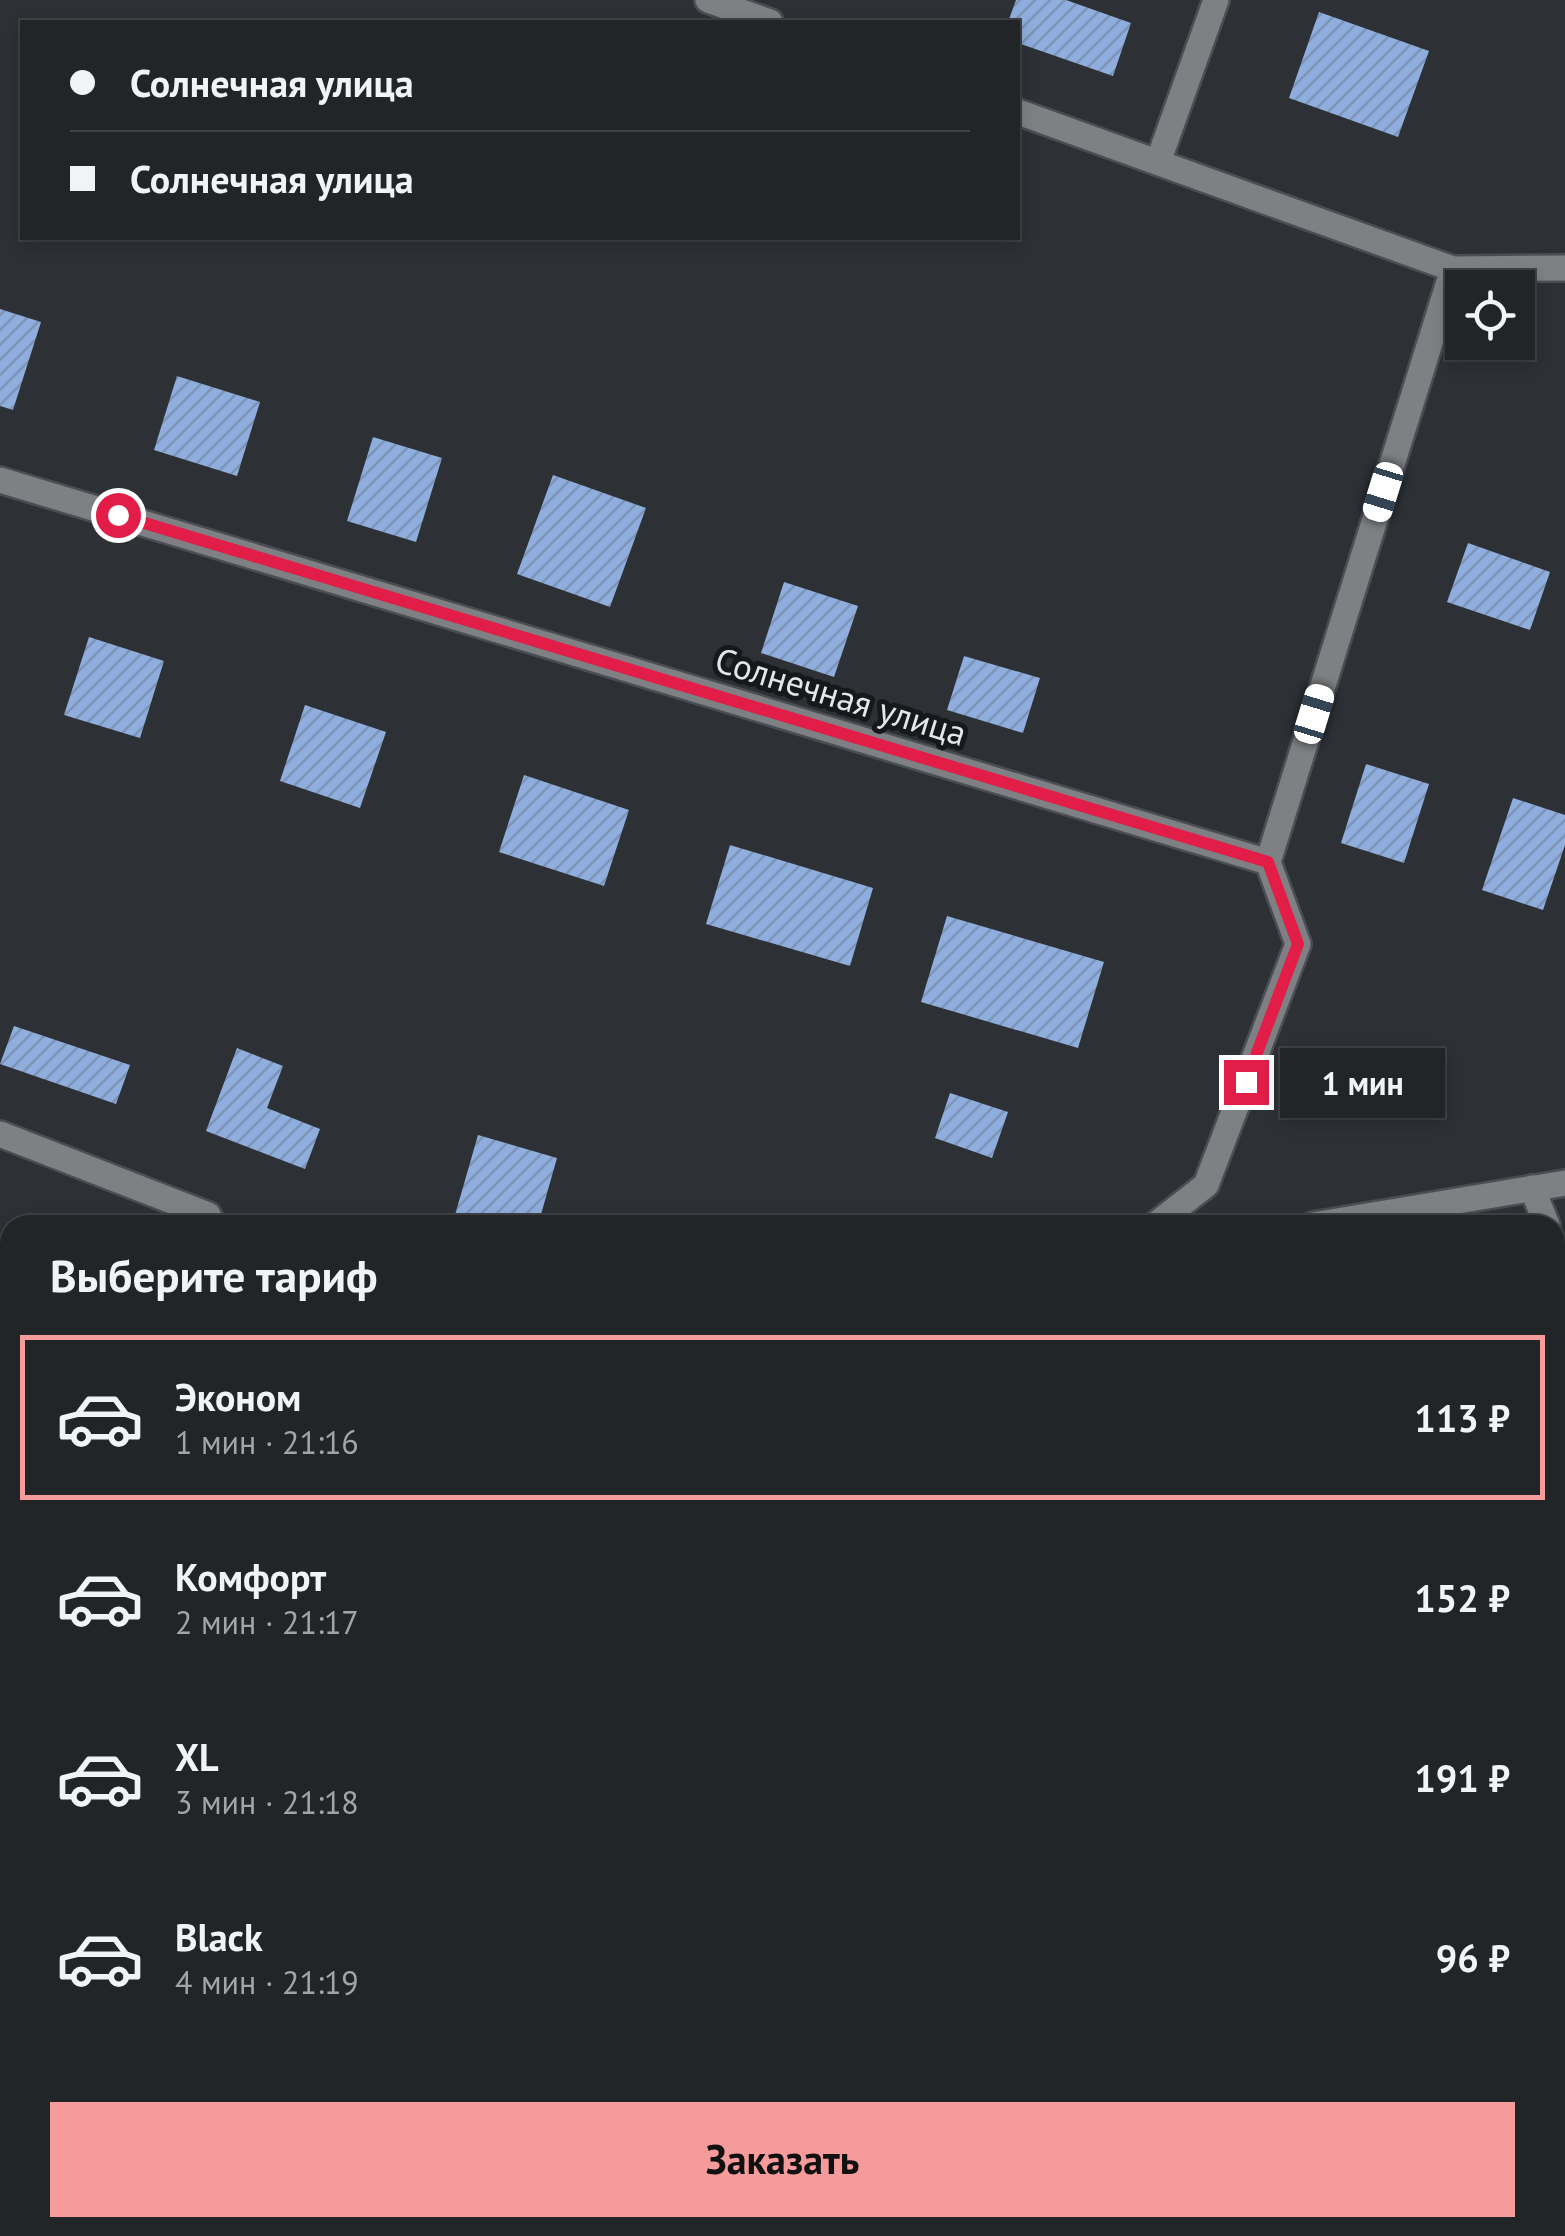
<!DOCTYPE html>
<html lang="ru">
<head>
<meta charset="utf-8">
<style>
  :root { --surface:#222528; --page:#2a2d30; --text:#f1f3f6; --muted:#a2a5a8; --line:#3f4245; --accent:#f59b9c }
  body { margin:0; font-family:"PT Sans",sans-serif; background:var(--page); color:var(--text); height:100vh; display:flex; flex-direction:column; font-size:38px; white-space:nowrap }
  * { box-sizing:border-box; margin:0 }
  p { font-size:32px; color:var(--muted) }
  .icon { flex:none; width:55px; height:55px; fill:none; stroke:currentColor; stroke-width:2; stroke-linecap:round; stroke-linejoin:round }
  .map { position:relative; flex:1; overflow:hidden }
  .side { position:absolute; left:0px; top:1215px; width:1565px; height:1022px; display:flex; flex-direction:column; background:var(--surface); border-radius:30px 30px 0 0; box-shadow:0 5px 15px #0003,0 0 0 2px var(--line) }
  .side>* { flex:none }
  .top-card { position:absolute; left:20px; top:20px; width:1000px; height:220px; border-radius:0px; box-shadow:0 5px 15px #0003,0 0 0 2px var(--line); display:grid; align-content:center; height:220px; padding:0 50px; background:var(--surface) }
  .controls { position:absolute; left:1445px; top:270px; display:grid; gap:20px }
  .controls a { display:grid; place-items:center; width:90px; height:90px; border-radius:0px; background:var(--surface); box-shadow:0 5px 15px #0003,0 0 0 2px var(--line); font-size:50px }
  .end { position:absolute; width:45px; height:45px; margin:-22px; border:12px solid #e11d48; background:#fff; box-shadow:0 0 0 5px #fff }
  .from { border-radius:50% }
  .bubble { position:absolute; height:70px; border-radius:0px; background:var(--surface); box-shadow:0 5px 15px #0003,0 0 0 2px var(--line); font-size:32px; font-weight:600; line-height:70px; text-align:center }
  .car { position:absolute; width:30px; height:60px; margin:-30px -15px; border-radius:12px; box-shadow:0 0 8px 2px #0007; background:linear-gradient(#fff 24%,#345 0 40%,#fff 0 76%,#345 0 86%,#fff 0) }
  .top-card b { display:flex; align-items:center; gap:35px; height:95px; font-size:38px }
  .top-card b+b { border-top:2px solid var(--line) }
  .top-card i { width:25px; height:25px; background:var(--text) }
  ul { padding:0; list-style:none }
  li { display:flex; align-items:center; gap:30px; height:165px; margin:0 20px 15px; padding:0 30px; border:5px solid transparent; border-radius:0px }
  li div { flex:1 }
  li b { display:block; font-size:38px }
  li em { font-style:normal; font-weight:600 }
  li.active { border-color:var(--accent) }
  li>.icon { width:90px; height:90px; stroke-width:1.5 }
  h2 { padding:0 50px; font-size:45px; line-height:120px }
  .button { display:flex; gap:20px; margin-top:auto; padding:20px 50px }
  .button a { flex:1; height:115px; border-radius:0px; background:var(--accent); color:#111; font-size:40px; font-weight:600; line-height:115px; text-align:center }
  .map>svg:first-child { display:block }
</style>
</head>
<body>
<div class="map">
<svg width="1565" height="2236" viewBox="0 0 1565 2236">
  <defs>
    <pattern id="forest-crowns" width="20" height="18" patternUnits="userSpaceOnUse" patternTransform="scale(2.5)"><rect width="20" height="18" fill="#804849"/><path d="M2 6a3 3 0 1 1 6 0M12 15a3 3 0 1 1 6 0" fill="none" stroke="#926263"/></pattern>
    <pattern id="building-hatch" width="6" height="6" patternUnits="userSpaceOnUse" patternTransform="scale(2.5)"><rect width="6" height="6" fill="#8faedd"/><path d="M-1 1l2-2M0 6l6-6M5 7l2-2" fill="none" stroke="#7c94b7"/></pattern>
  </defs>
  <rect width="100%" height="100%" fill="#2d3136"/>
  <g fill="url(#forest-crowns)">
    <polygon points="0,1804 10,1808 10,2081 8,2033 0,2026"/>
    <polygon points="17,2228 370,2228 373,2236 12,2236"/>
  </g>
  <g fill="url(#building-hatch)">
    <polygon points="1016,0 1066,0 1131,23 1113,76 1018,43 1018,22 1008,22"/>
    <polygon points="1319,12 1429,51 1398,137 1289,98"/>
    <polygon points="0,309 41,322 13,410 0,406"/>
    <polygon points="177,376 260,402 237,476 154,450"/>
    <polygon points="373,437 442,458 416,542 347,521"/>
    <polygon points="553,475 646,508 610,607 517,574"/>
    <polygon points="1468,543 1550,572 1530,630 1447,602"/>
    <polygon points="784,582 858,606 834,677 761,653"/>
    <polygon points="89,637 164,661 140,738 64,715"/>
    <polygon points="964,656 1040,678 1023,733 947,710"/>
    <polygon points="305,705 386,732 360,808 280,781"/>
    <polygon points="1366,764 1429,784 1404,863 1341,843"/>
    <polygon points="524,775 629,810 604,886 499,852"/>
    <polygon points="1513,798 1565,815 1565,845 1543,910 1482,890"/>
    <polygon points="730,845 873,888 850,966 706,924"/>
    <polygon points="947,916 1104,962 1078,1048 921,1002"/>
    <polygon points="14,1026 130,1065 116,1104 0,1064"/>
    <polygon points="237,1048 283,1066 267,1108 320,1129 305,1169 206,1131"/>
    <polygon points="950,1093 1008,1112 992,1158 935,1138"/>
    <polygon points="478,1135 557,1158 538,1225 453,1222"/>
    <polygon points="10,1396 10,1584 8,1584 0,1536 0,1398"/>
  </g>
  <g fill="none" stroke-linecap="round" stroke-linejoin="round">
    <defs>
      <g id="minor">
        <polyline points="708,0 770,22"/>
        <polyline points="1018,112 1453,269 1565,268"/>
        <polyline points="1158,162 1216,0"/>
        <polyline points="0,480 1268,862 1298,944 1206,1185 1155,1225"/>
        <polyline points="1268,862 1453,269"/>
        <polyline points="0,1134 208,1215 213,1225"/>
        <polyline points="1532,1188 1547,1225"/>
        <polyline points="1313,1225 1565,1183"/>
        <polyline points="0,1354 10,1352"/>
        <polyline points="1555,2123 1565,2127"/>
        <polyline points="1096,2228 1099,2236"/>
        <polyline points="764,2236 766,2228"/>
        <polyline points="1434,2236 1434,2228"/>
      </g>
    </defs>
    <use href="#minor" stroke="#4a4e53" stroke-width="30"/>
    <use href="#minor" stroke="#7e8083" stroke-width="25"/>
  </g>
  <g fill="none" stroke-linecap="round" stroke-linejoin="round">
    <polyline stroke="#e11d48" stroke-width="12" points="118,515 1268,862 1298,944 1246,1082"/>
  </g>
  <g text-anchor="middle" dominant-baseline="central" stroke-width="10" stroke-linejoin="round" paint-order="stroke">
    <g font-size="35" fill="#e4e6ea" stroke="#17181b">
      <text transform="translate(841 696) rotate(17)">Солнечная улица</text>
    </g>
  </g>
</svg>
<div class="controls">
<a><svg class="icon" aria-label="locate" viewBox="0 0 24 24"><circle cx="12" cy="12" r="6"/><path d="M12 2v4M12 18v4M2 12h4M18 12h4"/></svg></a>
</div>
<i class="end from" style="left:118px;top:515px"></i>
<i class="end" style="left:1246px;top:1082px"></i>
<div class="bubble" style="left:1280px;top:1048px;width:165px">1 мин</div>
<i class="car" style="left:1383px;top:492px;rotate:197deg"></i>
<i class="car" style="left:1314px;top:714px;rotate:17deg"></i>
<div class="top-card">
<b><i class="from"></i>Солнечная улица</b>
<b><i></i>Солнечная улица</b>
</div>
<section class="side">
<h2>Выберите тариф</h2>
<ul>
<li class="active"><svg class="icon" aria-label="car" viewBox="0 0 24 24"><path d="M5 17H2v-5l4-1 3-4h7l3 4 3 1v5h-3M9 17h6M6 11h13"/><circle cx="7" cy="17" r="2"/><circle cx="17" cy="17" r="2"/></svg><div><b>Эконом</b><p>1 мин · 21:16</p></div><em>113 ₽</em></li>
<li><svg class="icon" aria-label="car" viewBox="0 0 24 24"><path d="M5 17H2v-5l4-1 3-4h7l3 4 3 1v5h-3M9 17h6M6 11h13"/><circle cx="7" cy="17" r="2"/><circle cx="17" cy="17" r="2"/></svg><div><b>Комфорт</b><p>2 мин · 21:17</p></div><em>152 ₽</em></li>
<li><svg class="icon" aria-label="car" viewBox="0 0 24 24"><path d="M5 17H2v-5l4-1 3-4h7l3 4 3 1v5h-3M9 17h6M6 11h13"/><circle cx="7" cy="17" r="2"/><circle cx="17" cy="17" r="2"/></svg><div><b>XL</b><p>3 мин · 21:18</p></div><em>191 ₽</em></li>
<li><svg class="icon" aria-label="car" viewBox="0 0 24 24"><path d="M5 17H2v-5l4-1 3-4h7l3 4 3 1v5h-3M9 17h6M6 11h13"/><circle cx="7" cy="17" r="2"/><circle cx="17" cy="17" r="2"/></svg><div><b>Black</b><p>4 мин · 21:19</p></div><em>96 ₽</em></li>
</ul>
<div class="button"><a>Заказать</a></div>
</section>
</div>
</body>
</html>
